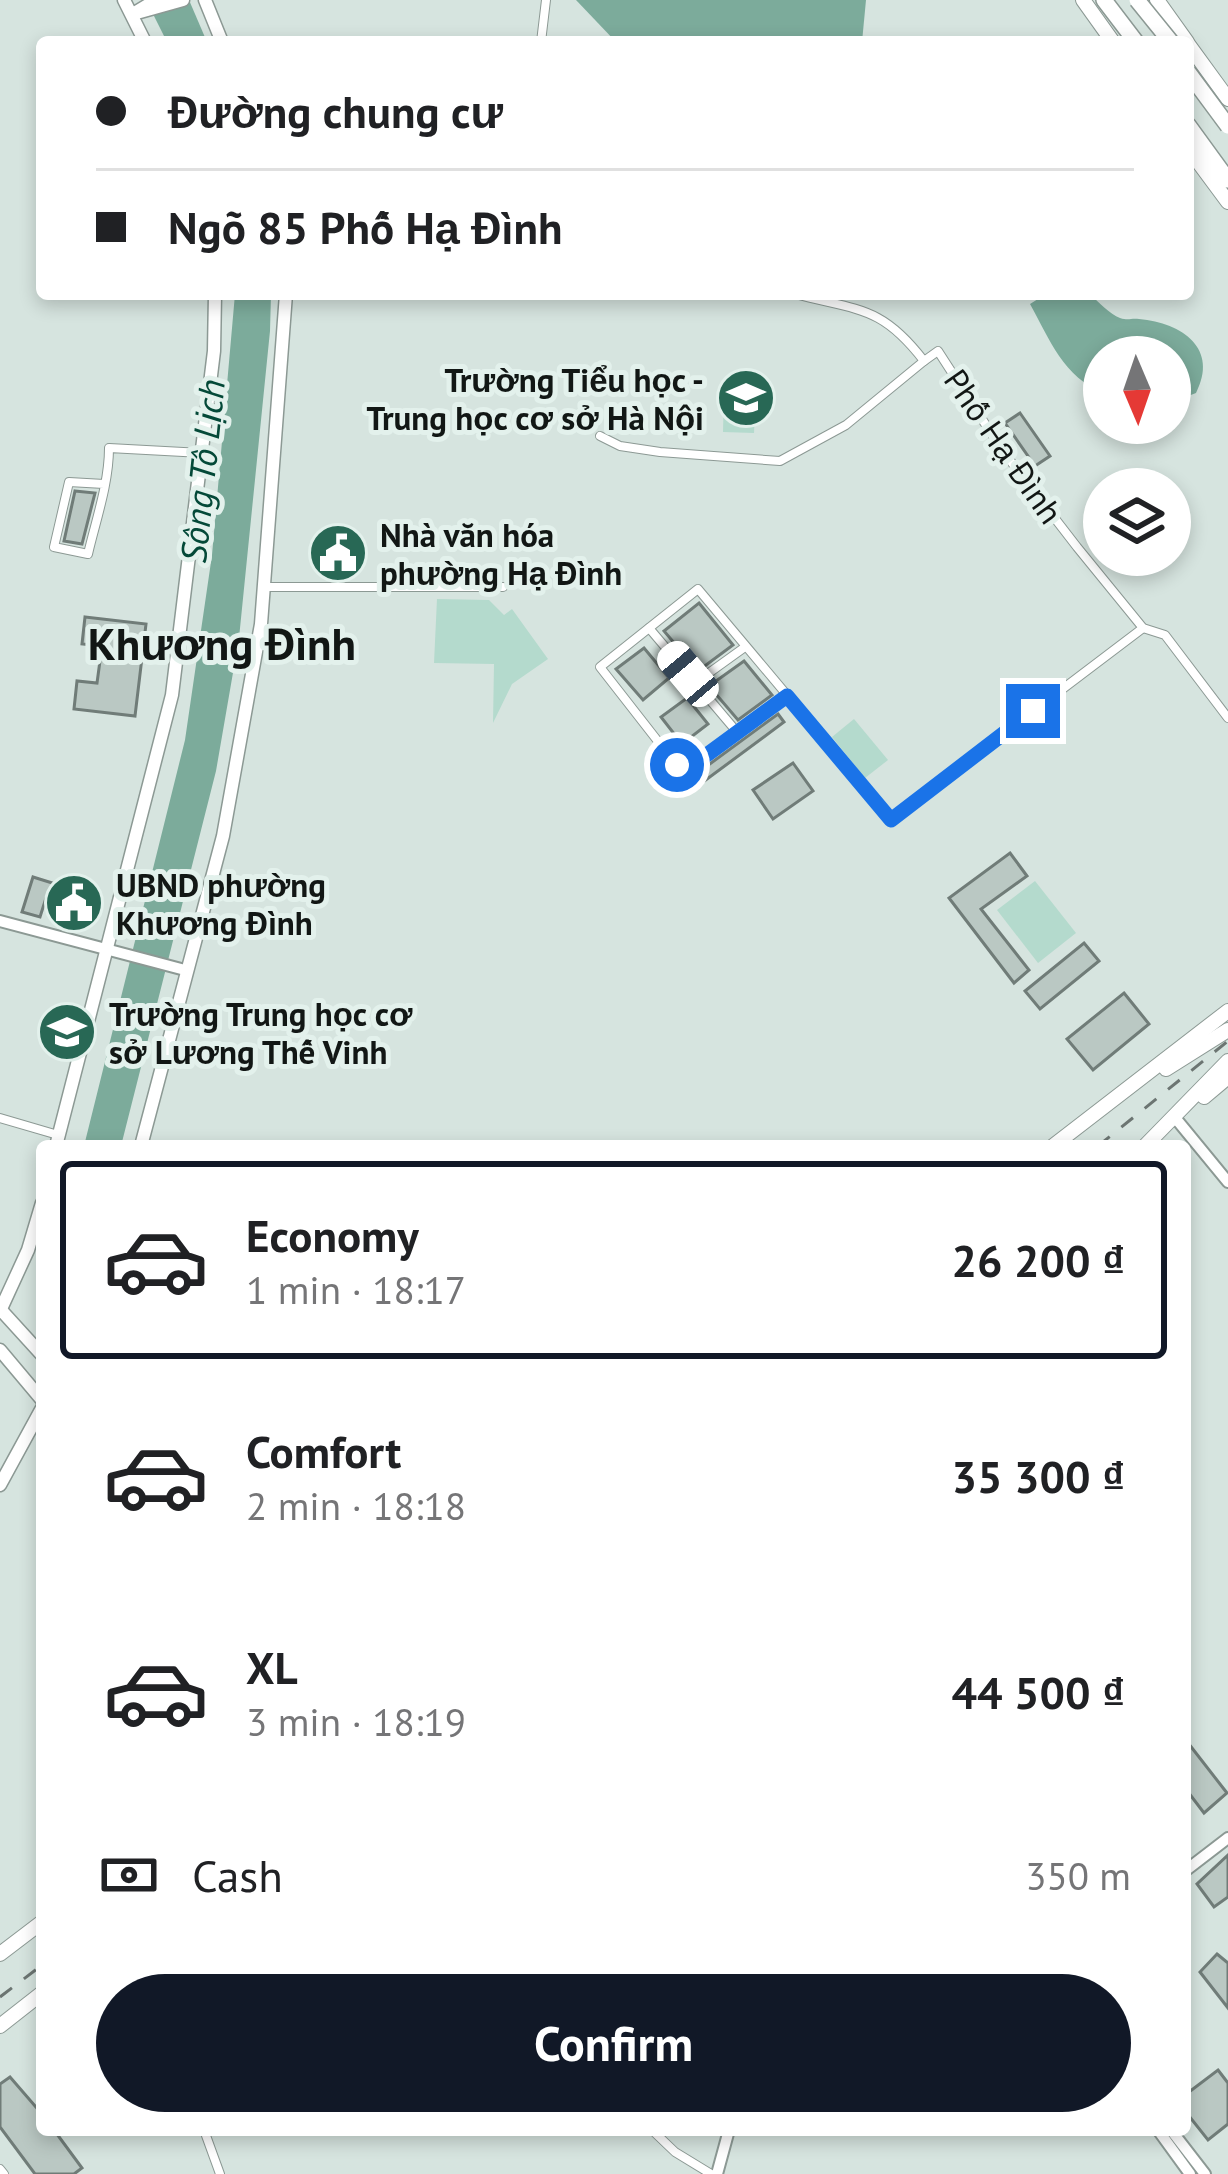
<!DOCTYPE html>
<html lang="en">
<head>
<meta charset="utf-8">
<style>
  :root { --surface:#fff; --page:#f2f2f2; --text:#202124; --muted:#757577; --line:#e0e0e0; --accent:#111827 }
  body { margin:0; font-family:"PT Sans",sans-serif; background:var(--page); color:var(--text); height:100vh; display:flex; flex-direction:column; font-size:45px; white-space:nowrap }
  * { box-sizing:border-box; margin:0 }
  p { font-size:39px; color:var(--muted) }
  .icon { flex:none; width:66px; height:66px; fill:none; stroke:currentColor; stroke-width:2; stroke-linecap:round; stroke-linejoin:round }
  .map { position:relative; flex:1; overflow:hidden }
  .sheet { position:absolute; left:36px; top:1140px; width:1155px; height:996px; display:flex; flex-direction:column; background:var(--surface); border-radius:12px; box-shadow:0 6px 18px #0003 }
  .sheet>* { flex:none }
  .hud { position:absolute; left:36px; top:36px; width:1158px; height:264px; border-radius:12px; box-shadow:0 6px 18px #0003; display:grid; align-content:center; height:264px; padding:0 60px; background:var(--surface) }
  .needle { width:78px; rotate:178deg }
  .controls { position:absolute; left:1083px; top:336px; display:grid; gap:24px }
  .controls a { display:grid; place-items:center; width:108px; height:108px; border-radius:50%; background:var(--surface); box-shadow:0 6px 18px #0003; font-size:60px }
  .end { position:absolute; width:54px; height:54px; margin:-27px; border:15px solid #1a73e8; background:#fff; box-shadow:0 0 0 6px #fff }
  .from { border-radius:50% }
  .car { position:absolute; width:36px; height:72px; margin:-36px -18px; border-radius:15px; box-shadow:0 0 9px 3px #0007; background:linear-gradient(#fff 24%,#345 0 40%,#fff 0 76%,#345 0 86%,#fff 0) }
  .hud b { display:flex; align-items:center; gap:42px; height:114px; font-size:45px }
  .hud b+b { border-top:3px solid var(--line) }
  .hud i { width:30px; height:30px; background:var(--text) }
  ul { padding:21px 0 0; list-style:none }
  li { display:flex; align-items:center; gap:36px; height:198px; margin:0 24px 18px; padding:0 36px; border:6px solid transparent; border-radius:12px }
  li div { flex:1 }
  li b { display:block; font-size:45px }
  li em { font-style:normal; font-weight:600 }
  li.active { border-color:var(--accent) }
  li>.icon { width:108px; height:108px; stroke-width:1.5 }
  .pay { display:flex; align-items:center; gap:30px; height:132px; padding:0 60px; font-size:45px }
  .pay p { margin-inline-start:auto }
  .action { display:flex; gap:24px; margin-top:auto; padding:24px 60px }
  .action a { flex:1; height:138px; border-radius:72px; background:var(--accent); color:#fff; font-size:48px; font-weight:600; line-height:138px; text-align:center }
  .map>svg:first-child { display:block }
</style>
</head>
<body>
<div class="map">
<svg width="1228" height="2174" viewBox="0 0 1228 2174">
  <rect width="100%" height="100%" fill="#d6e4df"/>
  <g fill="#b4dacd">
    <polygon points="724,392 756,393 754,433 723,432"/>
    <polygon points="437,599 489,600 504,615 512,609 548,659 512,684 493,723 494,664 434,663"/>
    <polygon points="854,719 888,760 865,778 832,737"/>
    <polygon points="1035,881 1076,933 1038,963 997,910"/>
  </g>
  <g fill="#7cab9b">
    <polygon points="146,0 189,0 207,42 167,42"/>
    <polygon points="576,0 866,0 862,42 616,42"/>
    <polygon points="235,294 271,294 270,331 239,638 216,771 121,1146 84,1146 185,740 212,555"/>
    <path d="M1046 294H1090C1098 302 1110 314 1120 318 1129 321 1130 318 1139 319 1183 323 1219 349 1196 393L1170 403V357H1104V393C1063 377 1050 340 1030 304Z"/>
  </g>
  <polygon fill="#d6e4df" points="23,1317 42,1337 42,1378 26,1407 0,1376 0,1358"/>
  <g fill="#bac8c3" stroke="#707c78" stroke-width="3">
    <polygon points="1020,413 1050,456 1035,466 1005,423"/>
    <polygon points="75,491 95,493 82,544 64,541"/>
    <polygon points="699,603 733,645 698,671 664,631"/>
    <polygon points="85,617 146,624 135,716 74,709 77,681 97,683 102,646 82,644"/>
    <polygon points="644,648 669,678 643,700 616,669"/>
    <polygon points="744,661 772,695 738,720 709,686"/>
    <polygon points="687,698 708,724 682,744 661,717"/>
    <polygon points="778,714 784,722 699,785 692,777"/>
    <polygon points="793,763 813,791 773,819 753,790"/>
    <polygon points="1010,853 1027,876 981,909 1029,970 1014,983 949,898"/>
    <polygon points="33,877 91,895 80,929 67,925 73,907 46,898 40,917 22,912"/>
    <polygon points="1084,943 1099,961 1040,1009 1025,991"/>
    <polygon points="1124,993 1149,1024 1093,1070 1067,1039"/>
    <polygon points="1185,1739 1227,1793 1204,1813 1185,1788"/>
    <polygon points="1228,1855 1228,1897 1214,1907 1197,1884"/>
    <polygon points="1217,1954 1228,1963 1228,2008 1200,1972"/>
    <polygon points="1218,2070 1228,2083 1228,2124 1208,2140 1185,2111 1185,2095"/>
    <polygon points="10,2077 42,2114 42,2130 54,2130 82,2168 74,2174 35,2174 0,2127 0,2084"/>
  </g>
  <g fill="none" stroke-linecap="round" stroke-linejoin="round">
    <defs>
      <g id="minor">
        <polyline points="541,42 546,0"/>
        <path d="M795 294C858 311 881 305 924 361L938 351 1002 450 1077 547 1143 628 1165 635 1228 718"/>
        <polyline points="600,436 620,446 660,452 780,461 846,425 924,361"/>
        <path d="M104 484 69 482 54 547 88 554C96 520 109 483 109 448L202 453"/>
        <polyline points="265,587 503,587"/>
        <polyline points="649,628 737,732"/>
        <polyline points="695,683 745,647"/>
        <polyline points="787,696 686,769 671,758 600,667 698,589 891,819 1143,628"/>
        <polyline points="0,1118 58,1135"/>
        <polyline points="204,2130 220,2174"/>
        <polyline points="652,2130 675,2152 711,2174"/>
        <polyline points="0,2169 4,2174"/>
      </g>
      <g id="tertiary">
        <polyline points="0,921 185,970"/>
        <polyline points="1177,1120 1228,1182"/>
        <polyline points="1185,1871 1228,1838"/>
        <polyline points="1158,2130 1190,2174"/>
        <polyline points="1171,2130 1205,2174"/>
        <polyline points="717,2174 729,2130"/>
      </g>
      <g id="secondary">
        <polyline points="124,0 145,42"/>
        <polyline points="205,0 222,42"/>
        <polyline points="133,14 183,0"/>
        <polyline points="133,14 156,0"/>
        <polyline points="56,1146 172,695 214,351 215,294"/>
        <polyline points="141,1146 223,836 261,624 286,294"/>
        <polyline points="1,1310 42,1355"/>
        <polyline points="0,1311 28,1250 42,1203"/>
        <polyline points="0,1350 42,1400"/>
        <polyline points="0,1485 42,1408"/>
      </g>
      <g id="primary">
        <polyline points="1083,0 1113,42"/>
        <polyline points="1157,0 1187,42"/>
        <polyline points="1188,44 1228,99"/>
        <polyline points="1188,148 1228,202"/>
        <polyline points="1166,1069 1228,1030"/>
        <polyline points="1204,1097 1228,1077"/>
        <polyline points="1053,1146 1228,1011"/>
        <polyline points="1145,1146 1228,1061"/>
        <polyline points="0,1954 42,1922"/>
        <polyline points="0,2026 42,1993"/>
      </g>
      <g id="motorway">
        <polyline points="1104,0 1136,42"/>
        <polyline points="1188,125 1228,180"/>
      </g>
    </defs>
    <use href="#minor" stroke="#8c9994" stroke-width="10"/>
    <use href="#tertiary" stroke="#8c9994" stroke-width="14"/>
    <use href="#secondary" stroke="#8c9994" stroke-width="15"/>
    <use href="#primary" stroke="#8c9994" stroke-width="16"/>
    <use href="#motorway" stroke="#8c9994" stroke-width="18"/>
    <use href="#minor" stroke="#fff" stroke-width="8"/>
    <use href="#tertiary" stroke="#fff" stroke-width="10"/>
    <use href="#secondary" stroke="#fff" stroke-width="12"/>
    <use href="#primary" stroke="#fff" stroke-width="14"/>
    <use href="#motorway" stroke="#fff" stroke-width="15"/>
    <g stroke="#6c7572" stroke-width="3" stroke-dasharray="15 15" stroke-linecap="butt">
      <polyline points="1098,1146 1228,1041"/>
      <polyline points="0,1997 42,1965"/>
    </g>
    <defs>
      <g id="motorway-bridge">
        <polyline points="1137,0 1171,42"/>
        <polyline points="1188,72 1228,126"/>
      </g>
    </defs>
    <use href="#motorway-bridge" stroke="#8c9994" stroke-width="18" stroke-linecap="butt"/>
    <use href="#motorway-bridge" stroke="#fff" stroke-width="15"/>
  </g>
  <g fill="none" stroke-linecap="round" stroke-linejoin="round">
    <polyline stroke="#1a73e8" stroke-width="15" points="677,765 686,770 787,696 891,820 1033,711"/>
  </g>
  <defs>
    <symbol id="school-disc" viewBox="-11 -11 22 22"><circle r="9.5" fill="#286855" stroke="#e3f1ec"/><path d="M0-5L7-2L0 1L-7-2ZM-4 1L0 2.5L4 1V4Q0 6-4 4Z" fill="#fff"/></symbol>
    <symbol id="civic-disc" viewBox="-11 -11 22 22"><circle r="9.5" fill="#286855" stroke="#e3f1ec"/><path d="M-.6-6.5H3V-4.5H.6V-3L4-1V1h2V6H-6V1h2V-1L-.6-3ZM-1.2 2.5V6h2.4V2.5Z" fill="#fff"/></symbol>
  </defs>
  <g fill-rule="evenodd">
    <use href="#school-disc" x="713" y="365" width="66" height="66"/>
    <use href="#civic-disc" x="305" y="520" width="66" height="66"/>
    <use href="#civic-disc" x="41" y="870" width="66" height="66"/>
    <use href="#school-disc" x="34" y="999" width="66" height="66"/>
  </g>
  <g text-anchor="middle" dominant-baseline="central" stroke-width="10" stroke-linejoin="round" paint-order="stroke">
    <g font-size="33" font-weight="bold" fill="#121715" stroke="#e3f1ec" text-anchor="start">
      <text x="704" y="379" text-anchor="end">Trường Tiểu học -<tspan x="704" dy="38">Trung học cơ sở Hà Nội</tspan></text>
      <text x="380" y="534">Nhà văn hóa<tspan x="380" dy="38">phường Hạ Đình</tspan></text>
      <text x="116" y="884">UBND phường<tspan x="116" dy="38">Khương Đình</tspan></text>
      <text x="109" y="1013">Trường Trung học cơ<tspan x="109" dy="38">sở Lương Thế Vinh</tspan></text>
    </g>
    <g font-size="33" fill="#121715" stroke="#e3f1ec">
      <text transform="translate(1004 446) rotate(55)">Phố Hạ Đình</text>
    </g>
    <g font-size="36" font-style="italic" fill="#044938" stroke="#e3f1ec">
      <text transform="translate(202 471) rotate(-84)">Sông Tô Lịch</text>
    </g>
    <g font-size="45" font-weight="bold" fill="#121715" stroke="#e3f1ec">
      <text x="222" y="643">Khương Đình</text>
    </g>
  </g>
</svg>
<div class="controls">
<a><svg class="needle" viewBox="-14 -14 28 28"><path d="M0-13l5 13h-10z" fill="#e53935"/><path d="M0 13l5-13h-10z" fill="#757577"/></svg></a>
<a><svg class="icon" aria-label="layers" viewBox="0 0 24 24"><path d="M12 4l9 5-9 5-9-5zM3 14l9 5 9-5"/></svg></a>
</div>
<i class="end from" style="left:677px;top:765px"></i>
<i class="end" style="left:1033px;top:711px"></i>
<i class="car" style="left:688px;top:674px;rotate:320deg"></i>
<div class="hud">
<b><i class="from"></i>Đường chung cư</b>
<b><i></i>Ngõ 85 Phố Hạ Đình</b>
</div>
<section class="sheet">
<ul>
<li class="active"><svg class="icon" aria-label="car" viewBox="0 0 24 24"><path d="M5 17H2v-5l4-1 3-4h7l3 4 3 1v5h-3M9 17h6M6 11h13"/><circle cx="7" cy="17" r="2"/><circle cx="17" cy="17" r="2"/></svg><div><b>Economy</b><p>1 min · 18:17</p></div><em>26 200 ₫</em></li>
<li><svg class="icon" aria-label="car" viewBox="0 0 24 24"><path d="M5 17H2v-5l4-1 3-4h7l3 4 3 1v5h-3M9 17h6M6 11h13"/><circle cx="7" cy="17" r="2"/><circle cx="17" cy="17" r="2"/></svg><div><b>Comfort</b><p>2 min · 18:18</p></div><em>35 300 ₫</em></li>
<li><svg class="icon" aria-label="car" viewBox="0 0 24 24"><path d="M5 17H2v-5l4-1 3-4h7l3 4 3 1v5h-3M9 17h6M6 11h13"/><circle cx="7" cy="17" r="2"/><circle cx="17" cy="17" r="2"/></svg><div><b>XL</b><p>3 min · 18:19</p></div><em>44 500 ₫</em></li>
</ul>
<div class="pay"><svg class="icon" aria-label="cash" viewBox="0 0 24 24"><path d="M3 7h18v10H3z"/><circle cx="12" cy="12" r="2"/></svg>Cash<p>350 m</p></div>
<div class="action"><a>Confirm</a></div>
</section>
</div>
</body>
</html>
